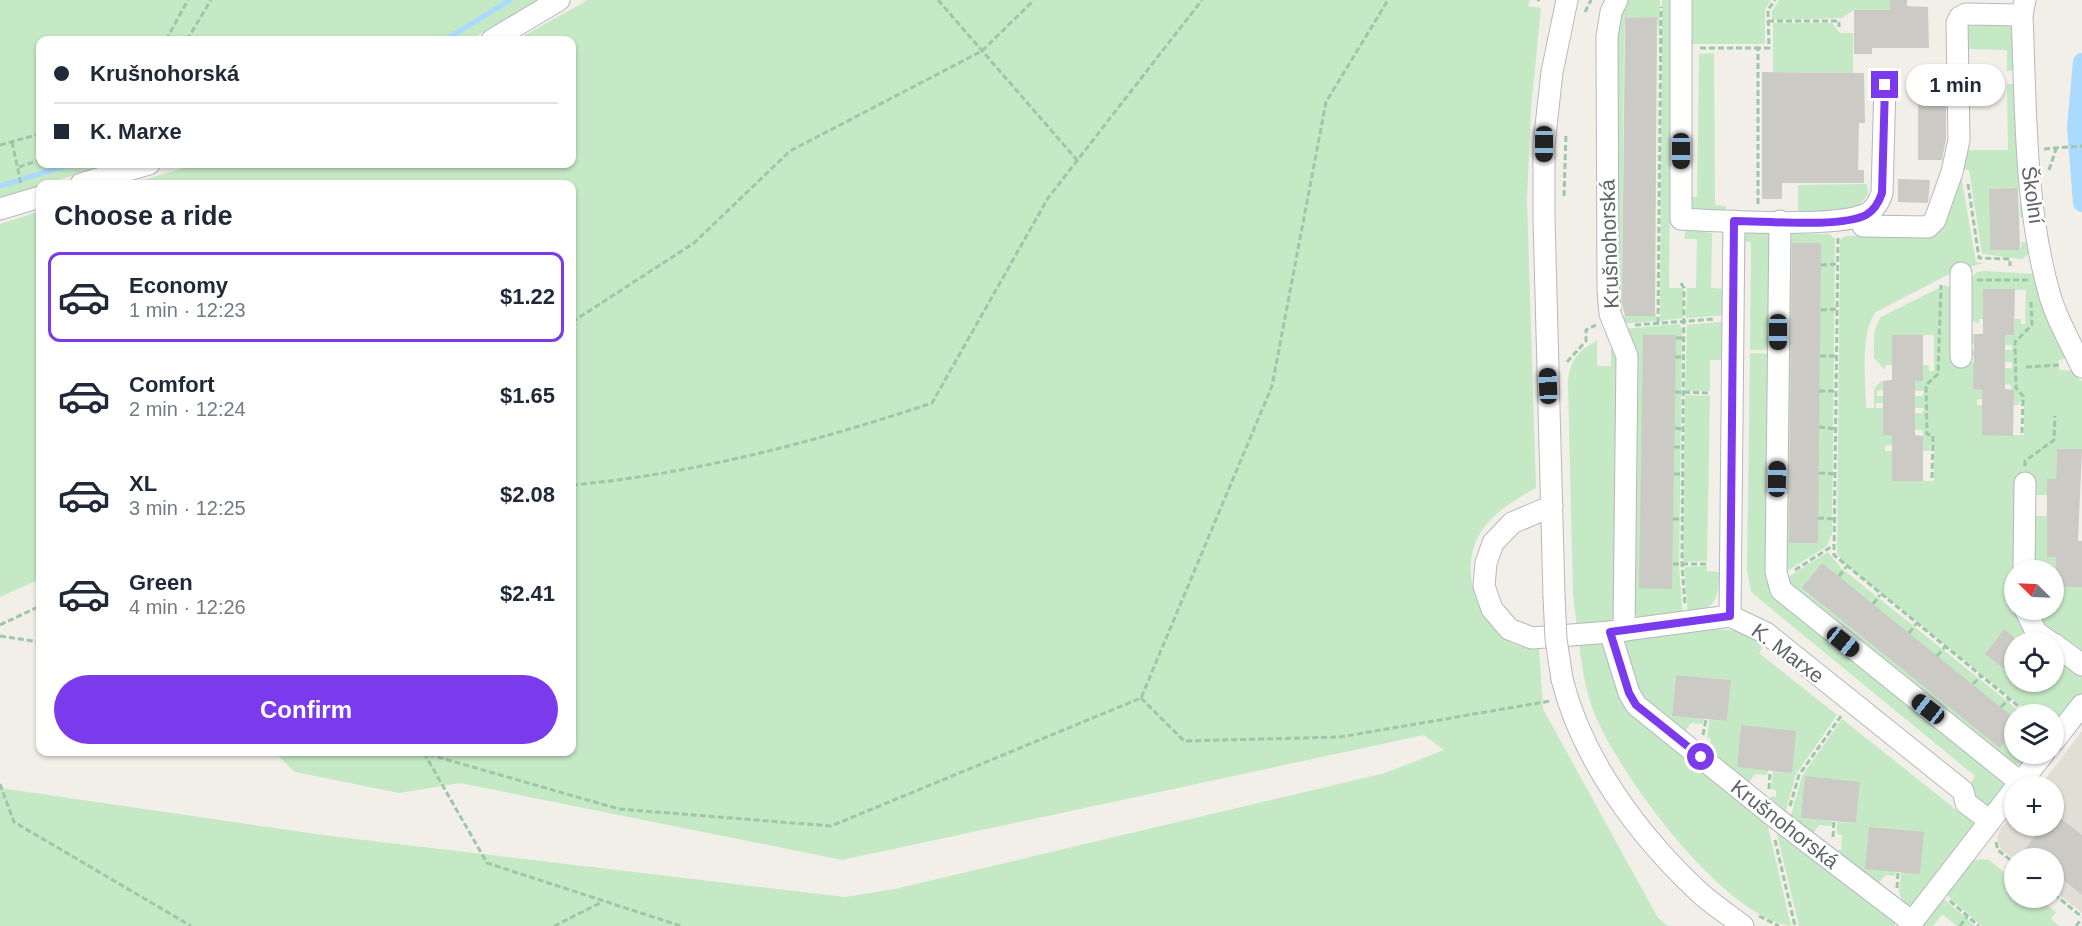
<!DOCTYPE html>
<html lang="en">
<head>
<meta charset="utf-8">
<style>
  :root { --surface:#fff; --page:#f2f2f3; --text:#1f2937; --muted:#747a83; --line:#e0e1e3; --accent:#7c3aed }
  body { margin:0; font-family:Arial,sans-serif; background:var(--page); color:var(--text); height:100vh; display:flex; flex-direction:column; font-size:22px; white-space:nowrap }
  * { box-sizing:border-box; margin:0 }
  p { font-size:20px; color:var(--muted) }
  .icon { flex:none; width:33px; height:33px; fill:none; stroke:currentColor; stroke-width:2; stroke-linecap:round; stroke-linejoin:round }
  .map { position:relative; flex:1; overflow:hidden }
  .sheet { position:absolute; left:36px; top:180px; width:540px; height:576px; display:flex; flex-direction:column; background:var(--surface); border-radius:12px; box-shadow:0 2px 4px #0004 }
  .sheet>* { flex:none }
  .banner { position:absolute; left:36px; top:36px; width:540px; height:132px; border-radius:12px; box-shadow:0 2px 4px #0004; display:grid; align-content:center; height:132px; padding:0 18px; background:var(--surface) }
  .needle { width:39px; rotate:294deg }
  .buttons { position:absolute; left:2004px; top:560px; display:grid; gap:12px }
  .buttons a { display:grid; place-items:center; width:60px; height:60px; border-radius:50%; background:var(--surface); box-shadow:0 2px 4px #0004; font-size:30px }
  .end { position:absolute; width:27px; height:27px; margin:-14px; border:8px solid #7c3aed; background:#fff; box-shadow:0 0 0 3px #fff }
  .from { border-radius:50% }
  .bubble { position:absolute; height:42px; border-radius:21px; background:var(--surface); box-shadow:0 2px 4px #0004; font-size:20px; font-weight:700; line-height:42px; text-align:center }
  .car { position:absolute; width:18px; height:36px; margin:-18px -9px; border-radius:8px; box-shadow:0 0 4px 2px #0007; background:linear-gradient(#222 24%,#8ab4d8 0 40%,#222 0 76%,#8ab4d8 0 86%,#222 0) }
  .banner b { display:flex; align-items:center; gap:21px; height:57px; font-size:22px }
  .banner b+b { border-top:2px solid var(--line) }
  .banner i { width:15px; height:15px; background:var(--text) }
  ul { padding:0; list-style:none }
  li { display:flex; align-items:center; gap:18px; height:90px; margin:0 12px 9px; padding:0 6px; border:3px solid transparent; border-radius:12px }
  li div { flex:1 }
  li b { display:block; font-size:22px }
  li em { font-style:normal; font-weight:700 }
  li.selected { border-color:var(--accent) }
  li>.icon { width:54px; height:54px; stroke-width:1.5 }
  h2 { padding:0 18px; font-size:27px; line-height:72px }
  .cta { display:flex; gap:12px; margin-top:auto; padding:12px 18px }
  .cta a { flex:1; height:69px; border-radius:36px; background:var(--accent); color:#fff; font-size:24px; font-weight:700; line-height:69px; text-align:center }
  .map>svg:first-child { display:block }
</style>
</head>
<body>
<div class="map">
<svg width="2082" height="926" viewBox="0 0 2082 926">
  <rect width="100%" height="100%" fill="#f1efe8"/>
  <polygon fill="#e1ded6" points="2082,731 2082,913 2054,890 2054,858 2014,859 2001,849 1997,838 2000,829 2014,813 2014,825 2054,825 2054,786 2040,786"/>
  <g fill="#c5e8c5">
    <polygon points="0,0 538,0 470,40 40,40 40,164 111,164 0,198"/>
    <path d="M588 0H1530L1528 6 1541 8 1531 109 1527 200 1536 488C1515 500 1496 510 1482 530 1461 563 1471 600 1495 628 1500 633 1505 640 1512 643 1520 647 1531 648 1539 649L1543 709 1658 918 1668 926H0V788L330 836 845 897 895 889 1385 773 1444 750 1424 735 842 860 460 783 399 793 295 772 274 752H572V184H129L198 164H572V40H516Z"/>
    <polygon points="1623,0 1660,0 1660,4 1659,36 1657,18 1625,18 1624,37 1622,316 1654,316 1656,313 1656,321 1620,324 1615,311 1615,25"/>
    <polygon points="1662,0 1672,0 1669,288 1683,288 1683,318 1660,321"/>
    <polygon points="1686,0 1771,0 1765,9 1765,44 1687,44"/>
    <polygon points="1779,0 1890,0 1890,10 1854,10 1842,18 1772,20 1772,11"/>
    <polygon points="1773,23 1832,23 1840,33 1853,33 1853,73 1773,72"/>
    <polygon points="1968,24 2007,24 2015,29 2016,70 2007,71 2007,50 1968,49 1964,37"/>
    <polygon points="1714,53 1715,205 1726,206 1725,212 1692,210 1684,197 1697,197 1699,54"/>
    <polygon points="2007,84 2016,84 2028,218 2020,217 2020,188 1989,189 1990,250 2021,250 2021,242 2033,243 2031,252 2022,259 1982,254 1969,170 1957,169 1961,150 2008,150"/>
    <path d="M1961 176 1976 262 1984 263 1957 270 1876 312C1859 333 1866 381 1866 408H1874V389L1882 380 1883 390 1877 391V396H1883V403H1876V408H1883V435H1892V445L1885 446V451H1892V481H1934V445H1930V451H1923V430H1915V413H1923L1924 408H1915V396H1923L1924 391H1915V381L1923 380V365H1929V371H1934V335H1892V365H1885V370L1874 358C1874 344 1872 329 1881 317L1945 285 1951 288 1969 336 1974 334V344H1969V350H1974V356H1969V362H1974L1973 389 1982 390V399L1977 400V405H1982V435H2024V401H2020L2019 405H2014L2011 385 2005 384V368H2012V362H2005V350H2012V345H2005V335H2014L2015 319H2021V324H2025L2026 290 1984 289 1983 319H1979V324L1968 319V282L1977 272 1984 271 2036 274 2069 356 2058 361 2059 370 2072 371 2082 382V449H2057L2056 479H2047V495H2034L2014 570V609H2019V622L2025 621 2035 637 2031 642H2020L2004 629 1985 654 2014 677V681H2019L2033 692 2042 681H2054V655L2082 672V697L2054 731V714H2031L1845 564 1837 554 1840 240 1846 236H1936Z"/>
    <path d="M1867 184 1868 194C1851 220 1826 213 1798 213V185Z"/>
    <polygon points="40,211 40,579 0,597 0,224"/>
    <polygon points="1686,229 1712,233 1711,288 1726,289 1727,315 1686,318 1687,288 1696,288 1697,239 1684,239"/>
    <polygon points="1742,231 1772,231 1775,350 1750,350 1751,242 1740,241"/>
    <polygon points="1784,234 1829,234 1835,239 1832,533 1827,546 1781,575"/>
    <polygon points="1727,321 1728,360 1710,360 1710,391 1685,391 1687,325"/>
    <polygon points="1679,324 1682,329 1679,567 1683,616 1640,620 1630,607 1622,329"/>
    <path d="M1597 341V366H1611V341L1618 345 1617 612 1608 624 1577 629 1573 594 1568 381C1570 361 1578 350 1597 341Z"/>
    <polygon points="1750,353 1774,354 1774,578 2008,784 1989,808 1977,806 1968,788 1975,776 1751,592 1747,570"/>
    <polygon points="1685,395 1710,396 1707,561 1683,562"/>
    <polygon points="2036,516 2047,516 2047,556 2056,557 2056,587 2082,587 2082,659 2037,625 2029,609 2054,609 2054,570 2028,570 2032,518"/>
    <polygon points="1828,552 1841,568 2023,714 2014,714 2014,753 2039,753 2031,764 2005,765 1783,580"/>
    <path d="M1707 566V571L1719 572C1719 600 1715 608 1688 615L1684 567Z"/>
    <polygon points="1717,629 1737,631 1765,643 1759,653 1837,715 1796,774 1784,818 1770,801 1771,796 1776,797 1776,790 1771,789 1773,771 1741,726 1737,767 1768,770 1767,775 1755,774 1748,784 1707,754 1705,746 1710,746 1711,739 1707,738 1709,720 1727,721 1731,680 1676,675 1672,716 1704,719 1703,724 1691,723 1683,734 1639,700 1623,645 1624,640"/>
    <path d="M1597 642 1604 646 1627 698 1765 814 1791 926C1722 916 1617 772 1593 710 1585 687 1582 668 1579 644Z"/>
    <polygon points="1842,719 1959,812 1963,807 1980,824 1916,905 1904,905 1899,892 1901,872 1896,872 1895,876 1886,875 1877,885 1836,853 1836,850 1841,850 1842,835 1837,834 1837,822 1856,823 1860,782 1801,818 1832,821 1832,826 1819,825 1812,835 1789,822 1802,776"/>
    <polygon points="1774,822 1895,919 1895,926 1799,926"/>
    <polygon points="1981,859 1989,860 2014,880 2014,897 2037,897 2056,912 2051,919 2059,926 1982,926 1949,897 1946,892 1971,861"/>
    <polygon points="1941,897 1944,899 1975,926 1957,926 1942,914 1933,926 1914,926"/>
  </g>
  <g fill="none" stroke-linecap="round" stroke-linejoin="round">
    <g stroke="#aadaff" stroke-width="5">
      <polyline points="445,40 510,0"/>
      <polyline points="0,186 71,164"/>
    </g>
    <polyline stroke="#aadaff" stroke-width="18" points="2082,62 2076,127 2082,203"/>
  </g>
  <g fill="#cccac5">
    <polygon points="1890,0 1907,0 1907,6 1928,7 1929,48 1872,48 1872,54 1854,54 1854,10 1890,10"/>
    <polygon points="1657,17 1655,316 1625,316 1622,304 1625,18"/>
    <polygon points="1762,72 1864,73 1865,123 1859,123 1858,170 1864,170 1864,183 1782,183 1782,199 1762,199"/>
    <polygon points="1918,101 1946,102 1946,139 1942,160 1918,160"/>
    <polygon points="1898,179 1930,180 1928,203 1898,202"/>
    <polygon points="2018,188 2020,250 1990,250 1989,189"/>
    <polygon points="1792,243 1821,243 1818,543 1789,543"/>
    <polygon points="1983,289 2015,289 2014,335 2005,335 2005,389 2014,390 2013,436 1982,435 1982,390 1973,389 1974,347 1974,334 1983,334"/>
    <polygon points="1643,335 1676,335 1672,589 1639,588"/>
    <polygon points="1892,335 1923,335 1923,381 1915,381 1915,435 1923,436 1923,481 1892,481 1892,435 1883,435 1883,381 1892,380"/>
    <polygon points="2057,449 2082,449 2078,541 2082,541 2082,587 2055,587 2056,557 2047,557 2047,479 2056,479"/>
    <polygon points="1822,563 2014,718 2014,731 2000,748 1802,588"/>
    <polygon points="2004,629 2014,637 2014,677 1985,654"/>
    <polygon points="1676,675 1731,680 1727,721 1672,716"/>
    <polygon points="1741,725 1796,731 1792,773 1737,767"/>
    <polygon points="1805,776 1860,782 1856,823 1801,818"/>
    <polygon points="2054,813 2082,835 2082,895 2054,872 2054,858 2035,858 2025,849 2044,825 2054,825"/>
    <polygon points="1869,827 1924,832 1920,874 1865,869"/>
  </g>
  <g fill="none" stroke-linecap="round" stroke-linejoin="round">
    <defs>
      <g id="minor">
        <polyline points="1617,0 1611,12 1607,37 1608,290 1610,314 1627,356 1624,630"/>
        <path d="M1681 0V219C1716 221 1839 228 1866 214 1875 210 1879 202 1882 193L1885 85"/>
        <path d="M2025 0 2022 15C2026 108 2024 206 2050 296 2057 320 2071 344 2082 367"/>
        <polyline points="492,40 559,0"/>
        <polyline points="81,184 149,164"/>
        <polyline points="0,209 40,197"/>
        <polyline points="1858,217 1863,226 1928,227 1935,220 1952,172 1959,140 1957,23 1960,17 1966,14 2022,15"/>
        <polyline points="1780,221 1776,572 1781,590 2021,783"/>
        <polyline points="1961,273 1961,357"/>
        <polyline points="1552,506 1512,523 1493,543 1486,563 1484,586 1492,609 1509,629 1532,638 1610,632 1730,616 1766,633 1963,791 1966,803 1990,821"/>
        <polyline points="2024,570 2025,483"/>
        <polyline points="1554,596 1544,219 1544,144 1552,72 1567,0"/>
        <polyline points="2025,609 2036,632 2050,642"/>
        <polyline points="1730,616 1734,221"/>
        <polyline points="1610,632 1629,693 1636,705 1776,818 1912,922"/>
        <polyline points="2054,644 2082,665"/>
        <path d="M1562 679C1582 760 1639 836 1699 892 1713 905 1729 915 1743 926"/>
        <polyline points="2054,741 2082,705"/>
        <polyline points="2018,786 2044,753"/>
        <polyline points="1909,926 2014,790"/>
      </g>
    </defs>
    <use href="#minor" stroke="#b5b8bc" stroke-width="23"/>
    <g stroke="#9cc7a9" stroke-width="3" stroke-dasharray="6 3" stroke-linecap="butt">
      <polyline points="938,0 1077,160"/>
      <polyline points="1537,0 1540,0"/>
      <polyline points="1585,12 1591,0"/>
      <polyline points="1768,21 1839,21 1839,27"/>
      <polyline points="166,40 188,0"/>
      <polyline points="187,40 211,0"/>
      <polyline points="1700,48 1758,48"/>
      <polyline points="12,142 21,184"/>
      <polyline points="0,145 40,134"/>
      <polyline points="2044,149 2082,146"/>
      <polyline points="19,167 40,160"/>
      <polyline points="2049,170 2056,149"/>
      <polyline points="1968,184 1979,258 2010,259 2010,266"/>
      <polyline points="1564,196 1566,133"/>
      <polyline points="1758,204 1758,48 1769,48 1768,10 1775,0"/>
      <polyline points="1838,238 1834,555 2028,714"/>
      <polyline points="1821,265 1838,264"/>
      <polyline points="1977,280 2028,280"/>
      <polyline points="1681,283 1684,288 1682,565 1685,604"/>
      <polyline points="1821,310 1837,309"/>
      <polyline points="572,322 694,243 790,151 982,51 1034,0"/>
      <polyline points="1658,323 1661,7"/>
      <polyline points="1635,325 1715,319"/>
      <polyline points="1676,338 1684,338"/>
      <polyline points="1820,356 1836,356"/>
      <polyline points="1675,357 1684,357"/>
      <polyline points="1567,362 1586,341 1586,330 1596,325"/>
      <polyline points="2026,367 2060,365"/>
      <polyline points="1819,391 1836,391"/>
      <polyline points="1675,392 1710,393"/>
      <polyline points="1819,427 1836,429"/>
      <polyline points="1675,428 1683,429"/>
      <polyline points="2022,433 2023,396 2016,388 2015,342 2032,325 2031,302"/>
      <polyline points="1674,447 1683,447"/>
      <polyline points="2025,466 2025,461 2054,440 2055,416"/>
      <polyline points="1819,473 1835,474"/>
      <polyline points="1674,474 1682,474"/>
      <polyline points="1932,478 1933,436 1927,434 1926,385 1938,374 1941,285"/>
      <path d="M572 485C694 474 815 442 932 403L1048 198 1202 0"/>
      <polyline points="1818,518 1835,519"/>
      <polyline points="1673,519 1682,519"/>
      <polyline points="1673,564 1707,564"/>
      <polyline points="1795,570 1834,545"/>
      <polyline points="1839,576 1846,567"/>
      <polyline points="1873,604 1880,595"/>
      <polyline points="0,625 40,606"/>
      <polyline points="1909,633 1916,624"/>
      <polyline points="0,636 40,642"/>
      <polyline points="1937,656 1945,647"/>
      <polyline points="1973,684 1981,676"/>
      <polyline points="1141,698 1184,741 1340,737 1550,701"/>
      <polyline points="2001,707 2009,699"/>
      <polyline points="1703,735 1706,719"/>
      <polyline points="420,752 619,809 831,826 1141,698 1272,386 1326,102 1388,0"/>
      <polyline points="424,753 487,863 681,926"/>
      <polyline points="0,784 14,822 191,926"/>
      <polyline points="1769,789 1770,771"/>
      <polyline points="1790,806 1799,775 1841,716"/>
      <polyline points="1833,837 1834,821"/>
      <polyline points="1775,840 1795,926"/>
      <polyline points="1996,842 1998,850 2014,863"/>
      <polyline points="1897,888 1898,872"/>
      <polyline points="2054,894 2082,917"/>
      <polyline points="1950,901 1979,926"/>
      <polyline points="1759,916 1779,926"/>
      <polyline points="554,926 602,902"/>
      <polyline points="1960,926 1967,917"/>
      <polyline points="2076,926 2080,921"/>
    </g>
    <use href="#minor" stroke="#fff" stroke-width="21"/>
    <defs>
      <polyline id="minor-bridge" points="1554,596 1556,639 1562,679"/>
    </defs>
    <use href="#minor-bridge" stroke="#b5b8bc" stroke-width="23" stroke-linecap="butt"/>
    <use href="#minor-bridge" stroke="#fff" stroke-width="21"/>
  </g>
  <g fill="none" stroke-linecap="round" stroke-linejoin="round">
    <path stroke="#7c3aed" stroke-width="8" d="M1701 757 1636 705 1629 693 1610 632 1730 616 1734 221C1766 221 1840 228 1866 215 1875 210 1879 202 1882 193L1885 85"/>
  </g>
  <g text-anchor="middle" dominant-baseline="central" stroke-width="5" stroke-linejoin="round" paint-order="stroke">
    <g font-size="21" fill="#5f6368" stroke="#fff">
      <text transform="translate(2033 195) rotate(82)">Školní</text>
      <text transform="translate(1609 244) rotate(-92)">Krušnohorská</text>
      <text transform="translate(1788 653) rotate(37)">K. Marxe</text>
      <text transform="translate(1785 824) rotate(38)">Krušnohorská</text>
    </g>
  </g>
</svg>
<div class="buttons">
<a><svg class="needle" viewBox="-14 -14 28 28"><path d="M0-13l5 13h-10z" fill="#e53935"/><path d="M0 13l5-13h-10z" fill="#747a83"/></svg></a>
<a><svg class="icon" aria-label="locate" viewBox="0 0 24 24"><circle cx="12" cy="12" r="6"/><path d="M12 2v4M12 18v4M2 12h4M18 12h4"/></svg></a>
<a><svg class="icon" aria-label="layers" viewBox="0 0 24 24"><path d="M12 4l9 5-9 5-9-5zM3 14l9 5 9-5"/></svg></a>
<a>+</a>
<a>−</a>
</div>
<i class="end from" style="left:1701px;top:757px"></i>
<i class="end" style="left:1885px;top:85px"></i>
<div class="bubble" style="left:1906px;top:64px;width:99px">1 min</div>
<i class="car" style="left:1544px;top:144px;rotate:180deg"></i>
<i class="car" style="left:1681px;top:151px;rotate:180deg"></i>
<i class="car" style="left:1778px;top:332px;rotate:180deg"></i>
<i class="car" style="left:1548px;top:386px;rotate:358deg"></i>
<i class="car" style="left:1777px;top:479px;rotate:1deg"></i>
<i class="car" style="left:1843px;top:642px;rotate:129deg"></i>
<i class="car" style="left:1928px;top:709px;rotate:308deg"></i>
<div class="banner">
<b><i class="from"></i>Krušnohorská</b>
<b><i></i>K. Marxe</b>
</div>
<section class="sheet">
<h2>Choose a ride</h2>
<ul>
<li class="selected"><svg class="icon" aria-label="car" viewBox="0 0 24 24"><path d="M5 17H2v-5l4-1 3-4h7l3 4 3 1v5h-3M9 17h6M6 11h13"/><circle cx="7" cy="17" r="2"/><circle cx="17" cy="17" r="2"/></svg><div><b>Economy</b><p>1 min · 12:23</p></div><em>$1.22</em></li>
<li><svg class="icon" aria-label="car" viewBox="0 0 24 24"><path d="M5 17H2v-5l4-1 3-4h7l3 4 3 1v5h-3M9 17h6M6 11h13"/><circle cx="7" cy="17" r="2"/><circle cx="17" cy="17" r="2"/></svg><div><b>Comfort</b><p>2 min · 12:24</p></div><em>$1.65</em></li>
<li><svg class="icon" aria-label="car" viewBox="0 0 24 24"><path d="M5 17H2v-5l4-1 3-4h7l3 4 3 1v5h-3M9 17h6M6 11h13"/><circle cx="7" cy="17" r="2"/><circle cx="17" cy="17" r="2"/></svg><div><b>XL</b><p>3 min · 12:25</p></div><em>$2.08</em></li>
<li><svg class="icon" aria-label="car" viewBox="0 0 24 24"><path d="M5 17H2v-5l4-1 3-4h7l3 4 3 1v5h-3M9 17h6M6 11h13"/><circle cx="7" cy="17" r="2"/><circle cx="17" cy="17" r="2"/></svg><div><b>Green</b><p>4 min · 12:26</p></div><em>$2.41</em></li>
</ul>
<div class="cta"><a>Confirm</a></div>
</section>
</div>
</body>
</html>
